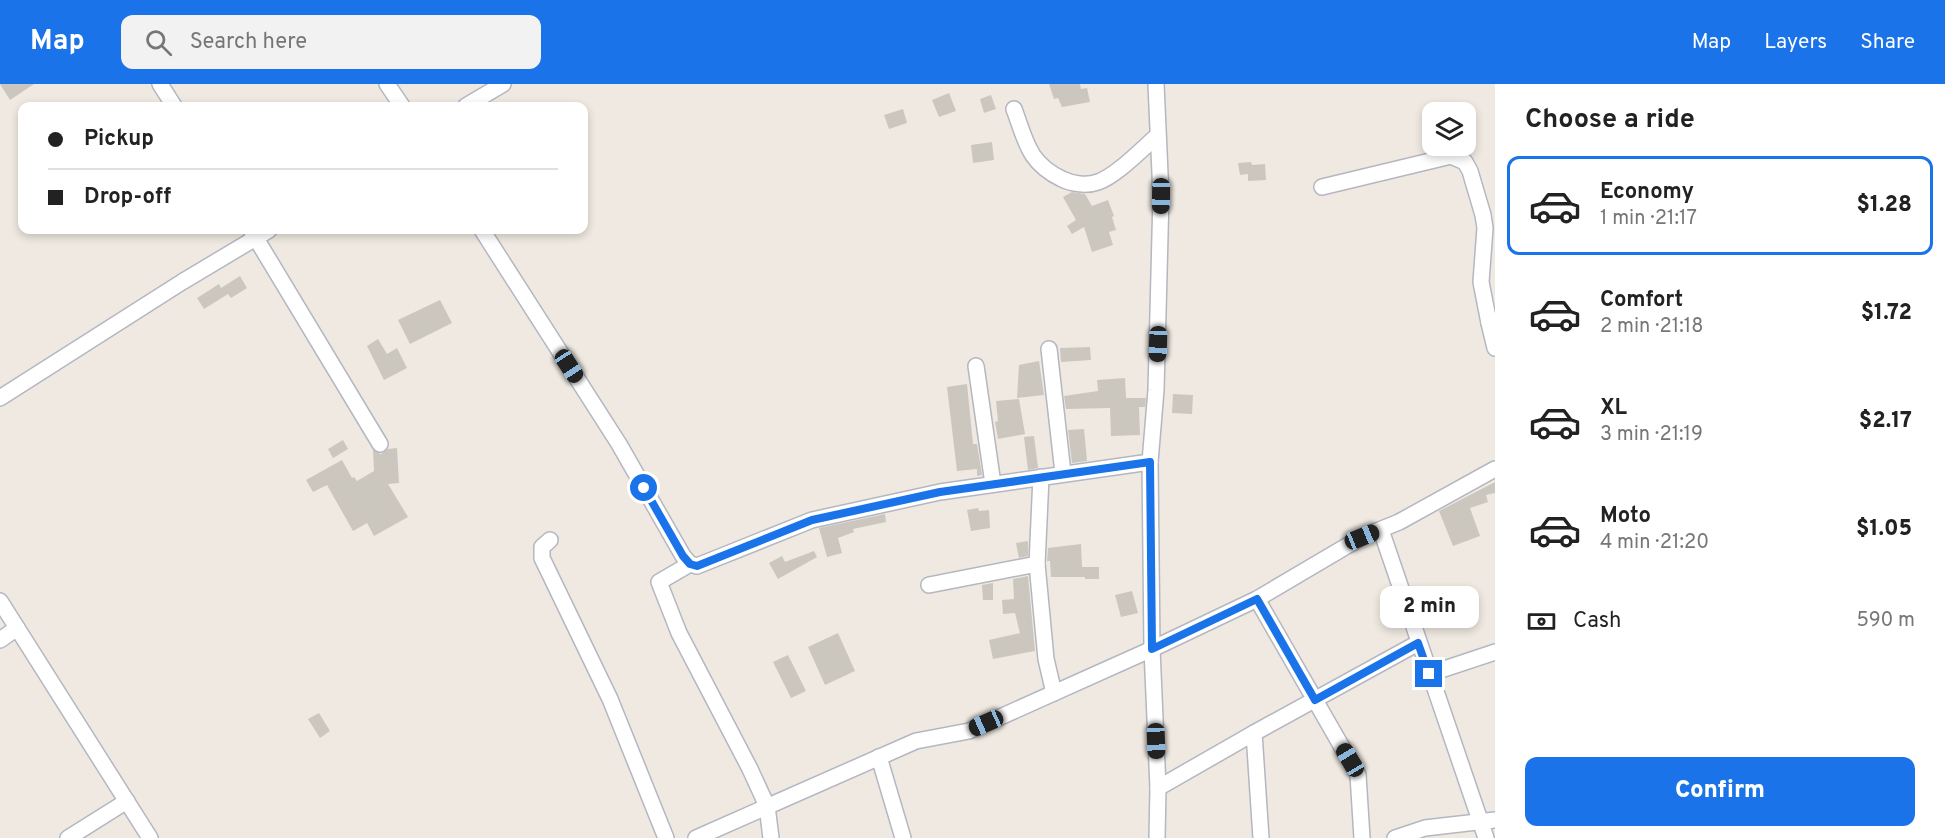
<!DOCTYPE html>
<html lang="en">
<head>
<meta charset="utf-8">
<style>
  :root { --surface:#fff; --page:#f2f2f2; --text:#222; --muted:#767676; --line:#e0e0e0; --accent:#1a73e8 }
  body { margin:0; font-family:Overpass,sans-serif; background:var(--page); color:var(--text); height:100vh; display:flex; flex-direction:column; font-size:22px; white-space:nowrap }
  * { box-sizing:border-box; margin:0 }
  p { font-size:20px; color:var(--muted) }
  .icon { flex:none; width:33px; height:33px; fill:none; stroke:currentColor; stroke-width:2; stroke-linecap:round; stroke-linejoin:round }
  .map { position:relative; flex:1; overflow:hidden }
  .details { display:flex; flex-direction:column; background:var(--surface); width:450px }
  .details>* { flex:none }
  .banner { position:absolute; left:18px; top:18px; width:570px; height:132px; border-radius:12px; box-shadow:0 3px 9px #0003; display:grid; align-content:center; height:132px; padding:0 30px; background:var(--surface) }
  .buttons { position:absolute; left:1422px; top:18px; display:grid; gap:12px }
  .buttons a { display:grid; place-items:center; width:54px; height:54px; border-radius:12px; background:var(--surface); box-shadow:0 3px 9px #0003; font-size:30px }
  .end { position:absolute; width:27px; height:27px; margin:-14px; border:8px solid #1a73e8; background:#fff; box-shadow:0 0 0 3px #fff }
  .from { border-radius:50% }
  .bubble { position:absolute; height:42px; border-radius:12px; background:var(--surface); box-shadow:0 3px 9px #0003; font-size:20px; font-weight:800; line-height:42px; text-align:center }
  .car { position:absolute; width:18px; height:36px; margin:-18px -9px; border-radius:8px; box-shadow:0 0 4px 2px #0007; background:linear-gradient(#222 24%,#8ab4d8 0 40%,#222 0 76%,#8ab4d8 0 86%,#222 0) }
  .banner b { display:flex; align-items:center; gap:21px; height:57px; font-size:22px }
  .banner b+b { border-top:2px solid var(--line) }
  .banner i { width:15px; height:15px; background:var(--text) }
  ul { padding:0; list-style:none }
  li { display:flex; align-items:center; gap:18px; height:99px; margin:0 12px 9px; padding:0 18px; border:3px solid transparent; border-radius:12px }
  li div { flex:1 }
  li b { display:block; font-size:22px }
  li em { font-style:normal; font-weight:800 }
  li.selected { border-color:var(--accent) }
  li>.icon { width:54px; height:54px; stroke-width:1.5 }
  h2 { padding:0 30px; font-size:27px; line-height:72px }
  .pay { display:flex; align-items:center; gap:15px; height:66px; padding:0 30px; font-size:22px }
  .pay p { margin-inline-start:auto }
  .cta { display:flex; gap:12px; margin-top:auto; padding:12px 30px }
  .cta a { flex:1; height:69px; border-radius:12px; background:var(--accent); color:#fff; font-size:24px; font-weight:800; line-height:69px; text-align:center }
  header { display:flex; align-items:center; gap:36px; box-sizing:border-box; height:84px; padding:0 30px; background:var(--accent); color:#fff }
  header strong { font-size:28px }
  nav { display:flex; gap:33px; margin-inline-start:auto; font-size:21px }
  .search { width:420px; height:54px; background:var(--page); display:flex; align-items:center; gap:15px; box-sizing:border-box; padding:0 21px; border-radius:12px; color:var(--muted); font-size:22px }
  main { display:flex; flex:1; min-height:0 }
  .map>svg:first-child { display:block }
</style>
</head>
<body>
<header>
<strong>Map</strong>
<div class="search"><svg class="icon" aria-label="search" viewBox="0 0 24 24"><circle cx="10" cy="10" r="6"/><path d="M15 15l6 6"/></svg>Search here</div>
<nav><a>Map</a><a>Layers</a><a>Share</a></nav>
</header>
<main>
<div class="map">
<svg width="1495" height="754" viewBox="0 0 1495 754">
  <rect width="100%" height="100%" fill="#efe9e1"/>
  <g fill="#cbc7bf">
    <polygon points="0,0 34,0 10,16"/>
    <polygon points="1049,0 1080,0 1081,5 1087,4 1090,18 1062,23 1058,14 1054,15"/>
    <polygon points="949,9 956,27 939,33 932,16"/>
    <polygon points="991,11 996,25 984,29 980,15"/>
    <polygon points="903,25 907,39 889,45 884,31"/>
    <polygon points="992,58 994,76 973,79 971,61"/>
    <polygon points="1251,78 1252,81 1265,80 1266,96 1248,97 1248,90 1240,91 1238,79"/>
    <polygon points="1072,108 1085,110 1092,122 1108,116 1114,132 1112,133 1116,146 1109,148 1113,161 1092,168 1084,143 1072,150 1067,142 1076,136 1063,113"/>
    <polygon points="240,192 247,204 231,214 228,210 204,225 197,214 219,200 221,204"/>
    <polygon points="440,216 452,239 410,260 398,236"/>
    <polygon points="378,255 387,270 397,264 407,284 384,296 367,262"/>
    <polygon points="1090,263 1091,276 1061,278 1060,264"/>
    <polygon points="1039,277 1044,311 1017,314 1019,281"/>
    <polygon points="1125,294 1126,314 1146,314 1145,323 1139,323 1140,351 1111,352 1110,324 1066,325 1064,312 1098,307 1097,296"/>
    <polygon points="967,300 973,360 977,360 982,391 977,392 977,385 957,387 947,303"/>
    <polygon points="1173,310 1193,311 1192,330 1172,329"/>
    <polygon points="1019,315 1025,350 998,355 995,338 998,337 996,317"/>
    <polygon points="1084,345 1087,377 1072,379 1068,346"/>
    <polygon points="1034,352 1038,384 1028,386 1024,353"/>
    <polygon points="343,356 348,365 333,374 328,365"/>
    <polygon points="397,364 399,399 388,400 408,433 374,452 367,439 353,447 327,401 313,408 306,396 342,376 352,394 354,393 357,397 374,387 373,366 381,370 388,365"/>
    <polygon points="1495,398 1495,409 1486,411 1488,418 1470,424 1480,452 1453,462 1439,427"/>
    <polygon points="978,424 979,427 989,426 990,444 971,447 967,426"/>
    <polygon points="885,430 886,438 853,445 854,448 838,454 842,469 827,473 819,444"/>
    <polygon points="1028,457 1028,472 1019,474 1016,459"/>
    <polygon points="1081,460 1082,483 1099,483 1099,495 1085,495 1085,493 1051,493 1050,477 1047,477 1048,464"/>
    <polygon points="814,467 817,473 778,495 769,479 782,472 785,478"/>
    <polygon points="1028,492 1035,567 993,575 989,556 1020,549 1015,529 1003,530 1002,516 1014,515 1013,495"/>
    <polygon points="993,499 993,516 983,516 982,501"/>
    <polygon points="1132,507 1138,529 1121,533 1115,511"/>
    <polygon points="838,549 855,587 825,601 808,563"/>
    <polygon points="788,571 806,607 791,614 773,578"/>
    <polygon points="319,629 330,647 320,654 308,635"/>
  </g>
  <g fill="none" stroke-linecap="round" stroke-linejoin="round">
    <defs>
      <g id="minor">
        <polyline points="160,0 174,22"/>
        <polyline points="387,0 402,22"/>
        <polyline points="1156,0 1161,112 1156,306 1150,378 1152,565 1158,704 1157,754"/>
        <polyline points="466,22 503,0"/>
        <path d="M1014 25C1026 57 1028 79 1062 95 1072 100 1087 102 1098 98 1116 92 1142 65 1157 52"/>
        <polyline points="1322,103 1451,72 1465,78 1470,87 1483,131 1485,144 1481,198 1489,239"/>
        <polyline points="251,146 380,360"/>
        <polyline points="482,146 619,360 683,472 690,480 697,482 812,436 940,408 1150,378"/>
        <polyline points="1495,236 1489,239 1495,264"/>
        <polyline points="1049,265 1063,389"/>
        <polyline points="976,282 993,400"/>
        <polyline points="0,314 182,198 269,146"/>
        <polyline points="1041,393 1037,480 1046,575 1054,609"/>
        <polyline points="1381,446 1486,754"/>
        <polyline points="550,456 542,463 542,474 610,615 666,754"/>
        <polyline points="690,480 659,498 679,549 750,685 767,722 771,754"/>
        <polyline points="929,501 1037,480"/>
        <polyline points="1257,515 1358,691 1362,754"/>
        <polyline points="0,517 150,754"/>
        <polyline points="0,556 17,544"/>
        <polyline points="1429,590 1495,568"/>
        <polyline points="1254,649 1418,559"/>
        <polyline points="879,673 903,754"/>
        <polyline points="1158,704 1254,649 1261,754"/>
        <polyline points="68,754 127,717"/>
        <polyline points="696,754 916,657 969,647 1152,565 1257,515 1362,453 1399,438 1495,385"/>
        <polyline points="1395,754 1425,744 1495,736"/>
      </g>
    </defs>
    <use href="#minor" stroke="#b4b7c1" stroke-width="18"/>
    <use href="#minor" stroke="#fff" stroke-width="15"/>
  </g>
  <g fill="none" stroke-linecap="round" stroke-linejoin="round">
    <polyline stroke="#1a73e8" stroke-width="8" points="644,404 683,472 690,480 697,482 812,436 940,408 1150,378 1152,565 1257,515 1315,616 1418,559 1429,590"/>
  </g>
</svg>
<div class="buttons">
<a><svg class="icon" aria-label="layers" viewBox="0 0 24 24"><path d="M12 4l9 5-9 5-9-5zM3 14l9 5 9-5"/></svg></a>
</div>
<i class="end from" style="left:644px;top:404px"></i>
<i class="end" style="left:1429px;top:590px"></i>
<div class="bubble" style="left:1380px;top:502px;width:99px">2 min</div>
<i class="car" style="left:1161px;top:112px;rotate:181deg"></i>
<i class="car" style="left:1158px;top:260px;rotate:182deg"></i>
<i class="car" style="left:569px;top:282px;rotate:147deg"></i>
<i class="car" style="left:1362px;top:453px;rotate:68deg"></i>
<i class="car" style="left:986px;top:639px;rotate:246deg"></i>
<i class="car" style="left:1156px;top:657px;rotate:178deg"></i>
<i class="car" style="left:1350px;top:676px;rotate:329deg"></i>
<div class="banner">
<b><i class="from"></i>Pickup</b>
<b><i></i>Drop-off</b>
</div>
</div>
<section class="details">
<h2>Choose a ride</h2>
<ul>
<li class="selected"><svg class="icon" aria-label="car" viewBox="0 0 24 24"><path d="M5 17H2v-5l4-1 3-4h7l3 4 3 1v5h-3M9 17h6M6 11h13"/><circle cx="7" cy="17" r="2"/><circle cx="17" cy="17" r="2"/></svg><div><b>Economy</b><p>1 min · 21:17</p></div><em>$1.28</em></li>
<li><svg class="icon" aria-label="car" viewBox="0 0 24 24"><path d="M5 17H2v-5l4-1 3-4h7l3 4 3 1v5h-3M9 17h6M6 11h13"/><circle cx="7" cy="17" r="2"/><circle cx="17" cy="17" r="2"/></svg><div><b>Comfort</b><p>2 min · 21:18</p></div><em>$1.72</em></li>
<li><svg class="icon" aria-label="car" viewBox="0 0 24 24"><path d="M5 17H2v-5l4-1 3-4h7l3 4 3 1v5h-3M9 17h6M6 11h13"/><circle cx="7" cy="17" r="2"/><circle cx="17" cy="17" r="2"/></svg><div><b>XL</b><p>3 min · 21:19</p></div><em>$2.17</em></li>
<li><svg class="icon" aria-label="car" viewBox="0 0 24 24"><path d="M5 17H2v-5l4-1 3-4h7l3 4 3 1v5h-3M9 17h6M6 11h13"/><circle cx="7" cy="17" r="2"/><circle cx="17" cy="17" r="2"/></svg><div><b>Moto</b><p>4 min · 21:20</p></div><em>$1.05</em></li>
</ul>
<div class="pay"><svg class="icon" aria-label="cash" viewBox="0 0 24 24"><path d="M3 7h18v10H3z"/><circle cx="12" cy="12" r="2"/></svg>Cash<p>590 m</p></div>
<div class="cta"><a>Confirm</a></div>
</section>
</main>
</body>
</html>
